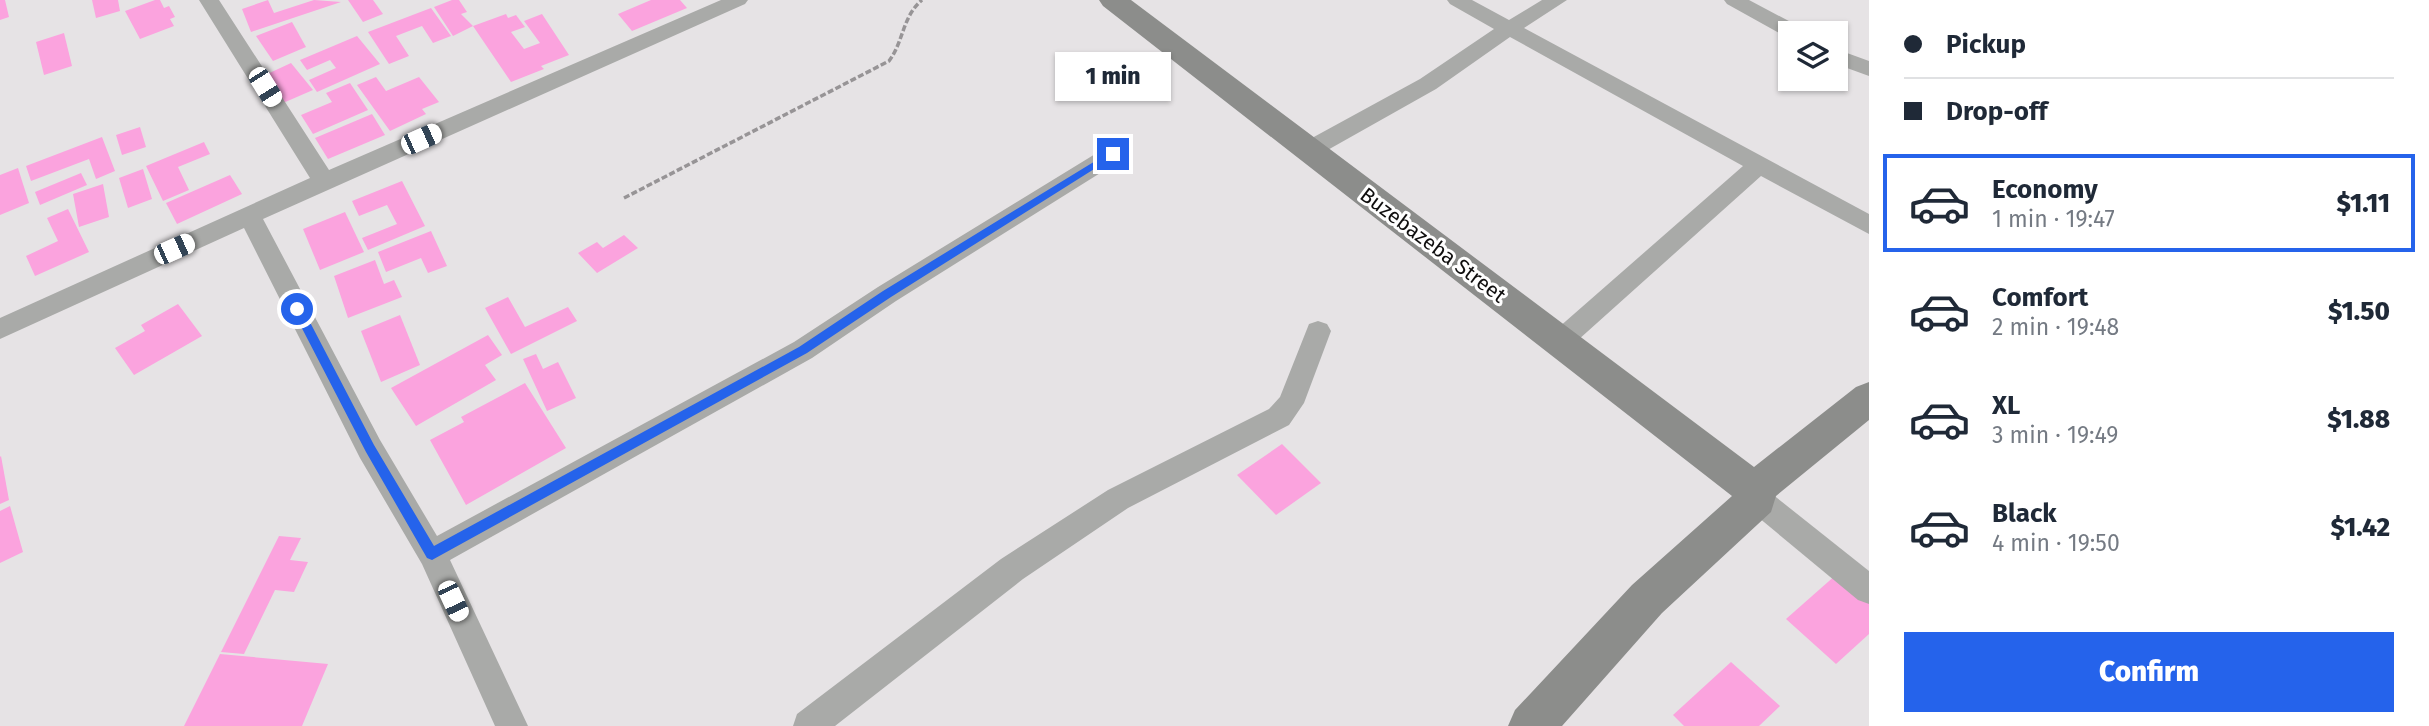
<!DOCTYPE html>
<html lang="en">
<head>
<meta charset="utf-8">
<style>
  :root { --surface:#fff; --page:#f2f2f3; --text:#1f2937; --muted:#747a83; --line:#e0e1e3; --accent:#2563eb }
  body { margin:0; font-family:"Fira Sans",sans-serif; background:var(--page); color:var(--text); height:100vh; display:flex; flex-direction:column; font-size:26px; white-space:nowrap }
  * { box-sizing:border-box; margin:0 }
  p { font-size:23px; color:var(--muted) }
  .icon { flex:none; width:38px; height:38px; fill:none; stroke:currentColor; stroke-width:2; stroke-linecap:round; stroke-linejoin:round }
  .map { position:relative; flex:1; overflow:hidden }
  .side { display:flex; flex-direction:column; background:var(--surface); width:560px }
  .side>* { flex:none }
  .top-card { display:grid; align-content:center; height:154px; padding:0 35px; background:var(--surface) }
  .buttons { position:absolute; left:1778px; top:21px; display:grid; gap:14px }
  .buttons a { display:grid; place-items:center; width:70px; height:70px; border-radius:0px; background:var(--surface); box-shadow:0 2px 5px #0004; font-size:35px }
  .end { position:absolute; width:32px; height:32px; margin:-16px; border:9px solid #2563eb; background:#fff; box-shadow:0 0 0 4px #fff }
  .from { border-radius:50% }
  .bubble { position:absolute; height:49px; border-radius:0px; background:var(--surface); box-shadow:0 2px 5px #0004; font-size:23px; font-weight:800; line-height:49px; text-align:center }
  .car { position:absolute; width:21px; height:42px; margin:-21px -10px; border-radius:9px; box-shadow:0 0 5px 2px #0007; background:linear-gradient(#fff 24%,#345 0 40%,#fff 0 76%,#345 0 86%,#fff 0) }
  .top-card b { display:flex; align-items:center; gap:24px; height:66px; font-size:26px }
  .top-card b+b { border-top:2px solid var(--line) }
  .top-card i { width:18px; height:18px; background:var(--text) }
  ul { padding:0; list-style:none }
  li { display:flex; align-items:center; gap:21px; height:98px; margin:0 14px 10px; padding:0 21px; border:4px solid transparent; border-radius:0px }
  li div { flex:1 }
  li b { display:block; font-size:26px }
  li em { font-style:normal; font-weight:800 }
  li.selected { border-color:var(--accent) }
  li>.icon { width:63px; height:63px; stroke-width:1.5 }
  .button { display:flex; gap:14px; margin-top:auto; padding:14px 35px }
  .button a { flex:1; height:80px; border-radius:0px; background:var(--accent); color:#fff; font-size:28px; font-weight:800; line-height:80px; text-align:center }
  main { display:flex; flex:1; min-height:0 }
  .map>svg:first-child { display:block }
</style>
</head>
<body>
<main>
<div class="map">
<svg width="1869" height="726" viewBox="0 0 1869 726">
  <rect width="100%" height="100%" fill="#e6e3e5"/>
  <g fill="#fba3de">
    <polygon points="0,0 5,0 9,17 0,20"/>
    <polygon points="92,0 118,0 120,11 96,18"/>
    <polygon points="155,0 160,0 164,8 169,6 175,17 170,19 174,26 140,39 125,11"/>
    <polygon points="268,0 274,13 314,0 341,2 251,32 242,9"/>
    <polygon points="348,0 373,0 383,14 363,22"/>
    <polygon points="452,0 459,0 467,12 461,14 473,26 506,14 508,18 516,15 525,27 511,32 524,49 540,43 524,21 542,14 569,55 541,66 544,69 511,82 473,26 453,36 434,7"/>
    <polygon points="651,0 680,0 687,8 632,31 618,14"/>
    <polygon points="431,8 451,36 433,43 422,26 396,36 409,56 389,64 368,32"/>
    <polygon points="292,22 306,47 273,61 256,36"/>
    <polygon points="64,33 72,66 44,75 36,42"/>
    <polygon points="357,36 380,64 317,92 309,80 336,68 330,60 307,70 300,60"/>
    <polygon points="291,63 313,90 283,103 263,76"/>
    <polygon points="376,77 386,91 419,77 439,102 422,109 426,114 390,131 357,85"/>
    <polygon points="350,83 368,110 313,134 301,115 332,102 326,93"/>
    <polygon points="372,114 385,135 328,159 315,138"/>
    <polygon points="140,127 146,147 122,155 116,135"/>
    <polygon points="102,137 115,171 96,179 89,159 31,181 26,166"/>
    <polygon points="204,142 210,154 178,167 189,190 163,201 146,166"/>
    <polygon points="18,168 29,203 0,215 0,175"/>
    <polygon points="143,169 152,199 128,208 119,178"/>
    <polygon points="81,173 87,185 40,205 35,192"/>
    <polygon points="230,175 242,194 177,224 166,203"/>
    <polygon points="402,181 425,226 368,250 362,238 397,224 387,205 359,216 352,201"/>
    <polygon points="103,184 109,217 79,227 73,194"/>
    <polygon points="68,209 89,252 35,276 26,256 58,241 47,218"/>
    <polygon points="345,212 364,252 320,270 303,229"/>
    <polygon points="431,231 447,266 428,273 421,258 386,272 378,252"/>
    <polygon points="624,235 638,248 597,273 578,253 597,242 603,248"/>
    <polygon points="375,260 384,284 394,280 402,297 348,318 334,276"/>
    <polygon points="508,297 525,327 568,307 577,321 511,354 485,308"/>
    <polygon points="178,304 202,336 134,375 115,348 145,331 141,325"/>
    <polygon points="400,315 420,365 381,382 361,331"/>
    <polygon points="488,335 502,355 485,365 496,380 416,426 391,388"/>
    <polygon points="536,354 543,369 558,362 576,398 547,411 523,359"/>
    <polygon points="525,383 566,448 466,505 430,440 464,422 461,417"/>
    <polygon points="1282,444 1321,483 1276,515 1237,475"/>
    <polygon points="1,456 9,500 0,504 0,457"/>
    <polygon points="10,506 23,552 0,563 0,511"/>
    <polygon points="279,536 301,538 290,560 308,562 294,592 275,590 244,654 221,652"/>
    <polygon points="1837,574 1869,601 1869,634 1836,664 1786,619"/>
    <polygon points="220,654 328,664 302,726 184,726"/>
    <polygon points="1731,662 1780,706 1759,726 1684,726 1673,715"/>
  </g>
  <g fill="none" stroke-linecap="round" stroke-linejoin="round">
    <path stroke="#979496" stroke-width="3.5" stroke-dasharray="6 2.5" stroke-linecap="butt" d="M624 198 889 61C904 41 902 17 922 0"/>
    <g fill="#a9aaa8" fill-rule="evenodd">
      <polygon points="199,0 219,0 329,170 721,0 748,0 745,4 263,219 380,440 437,536 794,342 878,287 1105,148 1113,146 1121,148 1124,154 1121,160 896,301 812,358 450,560 528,726 495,726 422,564 360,458 244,228 0,339 0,318 310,178"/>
      <polygon points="1447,0 1472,0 1509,20 1542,0 1567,0 1524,28 1869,214 1869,234 1761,176 1568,349 1559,353 1550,349 1546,342 1550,335 1743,166 1510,37 1436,89 1317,156 1309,158 1301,156 1298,150 1301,144 1420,79 1494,29 1450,4"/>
      <polygon points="1724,0 1749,0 1802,28 1805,33 1790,33 1790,38 1788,38 1727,4"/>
      <polygon points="1836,49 1869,61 1869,76 1836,64"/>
      <polygon points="1318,321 1327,324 1331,331 1304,403 1289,425 1128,508 1023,579 835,726 793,726 797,714 1001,559 1108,490 1269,409 1280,397 1309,324"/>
      <polygon points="1757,486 1767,490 1869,571 1869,604 1858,600 1747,508 1743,499 1747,490"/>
    </g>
    <polygon fill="#8c8d8b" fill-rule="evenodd" points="1099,0 1131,0 1754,467 1856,387 1869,382 1869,420 1776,496 1771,512 1662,613 1562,726 1508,726 1515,710 1632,585 1732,496 1103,6"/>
  </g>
  <polygon fill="#2563eb" points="1110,152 1118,154 891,297 807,353 432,560 427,558 366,452 292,309 293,305 301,305 374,445 434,546 799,347 883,291"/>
  <g text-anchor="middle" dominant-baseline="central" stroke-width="6" stroke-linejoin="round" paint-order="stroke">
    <g font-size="21" fill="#0f0e0e" stroke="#fff">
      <text transform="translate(1433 245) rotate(37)">Buzebazeba Street</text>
    </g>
  </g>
</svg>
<div class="buttons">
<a><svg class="icon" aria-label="layers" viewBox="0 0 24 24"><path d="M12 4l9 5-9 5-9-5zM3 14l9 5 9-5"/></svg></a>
</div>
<i class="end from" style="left:297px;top:309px"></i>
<i class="end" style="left:1113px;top:154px"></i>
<div class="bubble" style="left:1055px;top:52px;width:116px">1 min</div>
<i class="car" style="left:265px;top:87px;rotate:148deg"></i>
<i class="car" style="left:421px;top:139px;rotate:66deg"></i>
<i class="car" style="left:174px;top:249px;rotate:66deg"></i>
<i class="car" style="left:453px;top:601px;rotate:155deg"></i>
</div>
<section class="side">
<div class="top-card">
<b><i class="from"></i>Pickup</b>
<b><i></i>Drop-off</b>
</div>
<ul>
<li class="selected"><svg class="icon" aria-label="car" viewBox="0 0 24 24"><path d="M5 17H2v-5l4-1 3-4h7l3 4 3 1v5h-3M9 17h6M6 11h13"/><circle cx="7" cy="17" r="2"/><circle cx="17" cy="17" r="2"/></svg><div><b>Economy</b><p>1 min · 19:47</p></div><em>$1.11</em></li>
<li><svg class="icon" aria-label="car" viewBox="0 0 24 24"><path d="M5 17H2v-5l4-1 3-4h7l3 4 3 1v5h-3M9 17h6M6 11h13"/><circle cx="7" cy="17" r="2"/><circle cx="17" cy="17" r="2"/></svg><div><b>Comfort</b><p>2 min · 19:48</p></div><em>$1.50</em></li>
<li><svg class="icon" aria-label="car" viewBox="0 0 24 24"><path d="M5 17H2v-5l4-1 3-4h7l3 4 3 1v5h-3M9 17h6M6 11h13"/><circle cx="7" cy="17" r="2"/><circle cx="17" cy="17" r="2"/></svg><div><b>XL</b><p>3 min · 19:49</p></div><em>$1.88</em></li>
<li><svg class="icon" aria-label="car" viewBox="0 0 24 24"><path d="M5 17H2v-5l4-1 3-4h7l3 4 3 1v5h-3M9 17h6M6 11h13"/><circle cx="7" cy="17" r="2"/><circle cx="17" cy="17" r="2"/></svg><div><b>Black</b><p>4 min · 19:50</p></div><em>$1.42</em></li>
</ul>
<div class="button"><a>Confirm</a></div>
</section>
</main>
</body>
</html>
